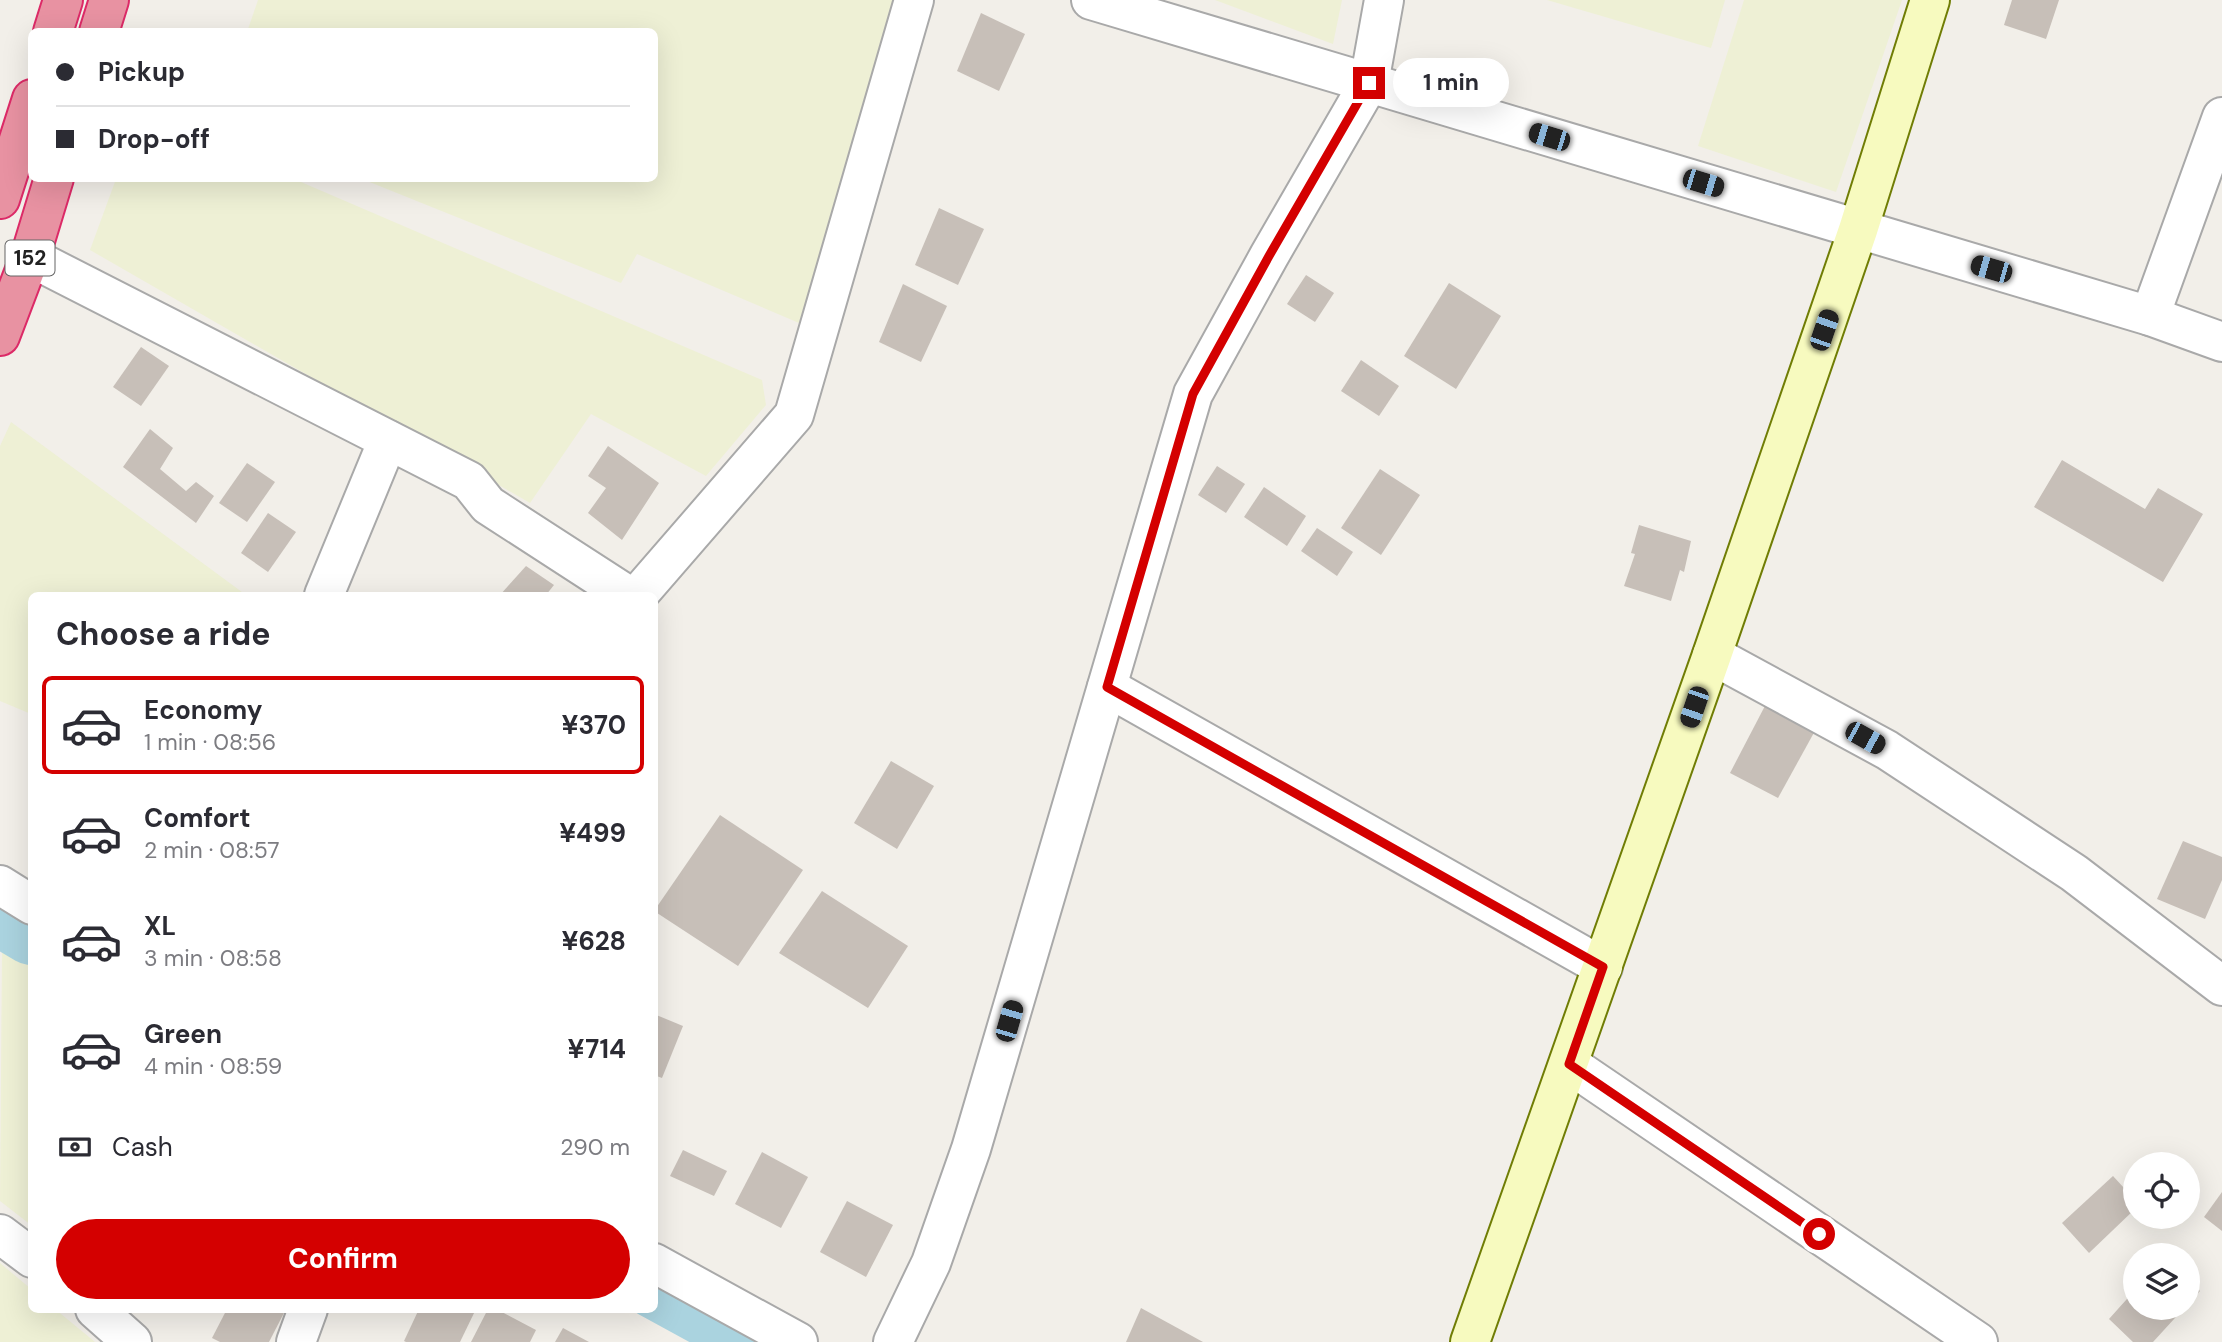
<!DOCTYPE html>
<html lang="en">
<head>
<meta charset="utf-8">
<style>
  :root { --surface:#fff; --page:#f2f2f3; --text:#2b2b33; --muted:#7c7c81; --line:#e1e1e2; --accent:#d40000 }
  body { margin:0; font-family:"DM Sans",sans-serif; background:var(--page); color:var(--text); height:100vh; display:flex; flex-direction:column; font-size:26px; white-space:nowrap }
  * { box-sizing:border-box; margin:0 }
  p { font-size:23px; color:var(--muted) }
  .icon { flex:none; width:38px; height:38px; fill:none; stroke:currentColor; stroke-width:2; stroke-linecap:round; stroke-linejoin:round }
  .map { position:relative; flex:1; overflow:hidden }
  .side { position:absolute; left:28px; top:592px; width:630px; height:721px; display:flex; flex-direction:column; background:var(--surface); border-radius:10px; box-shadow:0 7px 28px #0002 }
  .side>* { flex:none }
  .guide { position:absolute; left:28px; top:28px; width:630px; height:154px; border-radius:10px; box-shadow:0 7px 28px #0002; display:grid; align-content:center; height:154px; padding:0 28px; background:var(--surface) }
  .controls { position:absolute; left:2123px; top:1152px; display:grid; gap:14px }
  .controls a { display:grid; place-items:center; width:77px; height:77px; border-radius:50%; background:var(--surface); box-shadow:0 7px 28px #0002; font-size:35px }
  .end { position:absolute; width:32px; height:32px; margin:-16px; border:9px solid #d40000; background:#fff; box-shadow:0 0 0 4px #fff }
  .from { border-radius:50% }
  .bubble { position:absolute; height:49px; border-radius:24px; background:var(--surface); box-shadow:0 7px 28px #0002; font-size:23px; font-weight:700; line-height:49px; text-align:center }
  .car { position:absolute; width:21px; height:42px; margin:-21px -10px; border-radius:9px; box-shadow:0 0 5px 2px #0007; background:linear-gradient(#222 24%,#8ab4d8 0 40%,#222 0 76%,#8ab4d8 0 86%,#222 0) }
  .guide b { display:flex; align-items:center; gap:24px; height:66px; font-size:26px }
  .guide b+b { border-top:2px solid var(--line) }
  .guide i { width:18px; height:18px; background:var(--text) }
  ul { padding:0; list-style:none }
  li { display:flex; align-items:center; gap:21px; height:98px; margin:0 14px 10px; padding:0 14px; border:4px solid transparent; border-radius:10px }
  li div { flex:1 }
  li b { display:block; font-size:26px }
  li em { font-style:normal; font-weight:700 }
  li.on { border-color:var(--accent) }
  li>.icon { width:63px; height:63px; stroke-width:1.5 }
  h2 { padding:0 28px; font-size:32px; line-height:84px }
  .pay { display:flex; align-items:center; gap:18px; height:77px; padding:0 28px; font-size:26px }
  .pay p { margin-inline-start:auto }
  .cta { display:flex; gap:14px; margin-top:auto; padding:14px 28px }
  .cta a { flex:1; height:80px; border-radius:42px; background:var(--accent); color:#fff; font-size:28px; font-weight:700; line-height:80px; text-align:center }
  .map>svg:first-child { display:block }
</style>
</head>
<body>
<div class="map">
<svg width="2222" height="1342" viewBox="0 0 2222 1342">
  <rect width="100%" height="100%" fill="#f2efe9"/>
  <g fill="#eef0d5">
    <polygon points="258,0 896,0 799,323 637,254 621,283 362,179 654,178 654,32 247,32"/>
    <polygon points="1215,0 1342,0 1333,44"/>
    <polygon points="1547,0 1725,0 1711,48"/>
    <polygon points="1744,0 1902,0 1836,192 1698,146"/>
    <polygon points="116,179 294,179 762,380 766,405 706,476 591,414 530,503 90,250"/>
    <polygon points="11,422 246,595 32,595 31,714 0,701 0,446"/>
    <polygon points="2,949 31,965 31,1225 0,1201"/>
    <polygon points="0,1263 31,1289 32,1309 55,1309 95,1342 0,1342"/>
  </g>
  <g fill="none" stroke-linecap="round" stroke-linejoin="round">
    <g stroke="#aad3df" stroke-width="66">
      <polyline points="0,913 32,932"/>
      <polyline points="654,1285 758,1342"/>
    </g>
  </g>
  <g fill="#c7bfb8">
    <polygon points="2012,0 2059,0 2046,39 2004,25"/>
    <polygon points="981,13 1025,34 999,91 957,71"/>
    <polygon points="939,208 984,229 958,285 915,265"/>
    <polygon points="1306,275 1334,293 1315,322 1287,304"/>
    <polygon points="1449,283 1501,316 1456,389 1404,356"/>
    <polygon points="903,284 947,306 921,362 879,342"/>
    <polygon points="141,347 169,366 141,406 113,387"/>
    <polygon points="1361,360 1399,386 1379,416 1341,391"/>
    <polygon points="150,429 173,448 160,469 186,491 196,482 214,496 196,523 123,467"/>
    <polygon points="608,446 659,483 622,540 588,513 606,488 588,476"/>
    <polygon points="2062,460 2145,509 2158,488 2203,514 2163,582 2034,507"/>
    <polygon points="247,463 275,482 247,522 219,503"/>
    <polygon points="1217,466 1245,484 1226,513 1198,495"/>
    <polygon points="1380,469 1420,495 1381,555 1341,528"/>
    <polygon points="1264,487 1306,516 1287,546 1244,517"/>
    <polygon points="268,513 296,532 268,572 241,553"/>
    <polygon points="1639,525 1691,541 1684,572 1680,570 1671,601 1624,586 1635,554 1631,553"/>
    <polygon points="1317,528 1353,552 1337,576 1301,551"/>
    <polygon points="526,566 554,585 546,595 500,595"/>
    <polygon points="1767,702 1816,729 1778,798 1730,773"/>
    <polygon points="891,761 934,786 897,849 854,823"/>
    <polygon points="720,815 803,870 738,966 654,911"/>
    <polygon points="2183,841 2222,857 2222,880 2205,919 2157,899"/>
    <polygon points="822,891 908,946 868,1008 779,953"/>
    <polygon points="654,1014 683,1026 662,1078 654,1075"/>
    <polygon points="683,1150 727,1171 714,1196 670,1176"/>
    <polygon points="762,1152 808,1177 781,1228 735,1204"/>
    <polygon points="2113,1176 2135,1200 2135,1209 2089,1253 2062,1223"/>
    <polygon points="2222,1192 2222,1231 2204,1217"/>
    <polygon points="847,1201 893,1225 866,1277 820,1252"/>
    <polygon points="2152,1247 2161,1255 2145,1255"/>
    <polygon points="2135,1266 2135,1283 2129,1272"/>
    <polygon points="2188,1280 2200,1291 2188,1305"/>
    <polygon points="2135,1290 2135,1307 2185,1307 2153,1342 2133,1342 2109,1319"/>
    <polygon points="1141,1308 1203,1342 1126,1342"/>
    <polygon points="227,1309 282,1309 285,1311 269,1342 220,1342 212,1338"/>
    <polygon points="419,1309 476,1309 460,1342 406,1342 404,1341"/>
    <polygon points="488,1309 496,1309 536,1330 530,1342 471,1342"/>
    <polygon points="563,1328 589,1342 555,1342"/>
  </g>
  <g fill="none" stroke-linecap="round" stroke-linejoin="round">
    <defs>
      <g id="street">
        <polyline points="1091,0 2150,316 2222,342"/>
        <polyline points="30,257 469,481 488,505 627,595"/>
        <polyline points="2150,316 2222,117"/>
        <polyline points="324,595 388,440"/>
        <polyline points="638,595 794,415 914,0"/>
        <polyline points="1712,655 1887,750 2074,873 2222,986"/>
        <polyline points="1107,687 1603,967"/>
        <polyline points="0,885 32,905"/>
        <polyline points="1569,1064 1978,1342"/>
        <polyline points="0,1234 32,1258"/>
        <polyline points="654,1263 798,1342"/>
        <polyline points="95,1309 132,1342"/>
        <polyline points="296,1342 308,1309"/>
        <polyline points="893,1342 931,1263 971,1149 1193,394 1269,256 1369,83 1384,0"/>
      </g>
      <polyline id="secondary" points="1470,1342 1712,655 1858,230 1930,0"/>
      <g id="highway">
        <polyline points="53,32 63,0"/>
        <polyline points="99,32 109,0"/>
        <polyline points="0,199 32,99"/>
        <polyline points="0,336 30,257 54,178"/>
      </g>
    </defs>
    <use href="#street" stroke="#a9a9a9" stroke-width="42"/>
    <use href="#secondary" stroke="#707d05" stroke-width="42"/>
    <use href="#highway" stroke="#dc2a67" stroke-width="42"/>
    <use href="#street" stroke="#fff" stroke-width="38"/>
    <use href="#secondary" stroke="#f7fabf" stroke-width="38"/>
    <use href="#highway" stroke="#e892a2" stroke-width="38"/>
  </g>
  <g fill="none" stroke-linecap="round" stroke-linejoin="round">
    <polyline stroke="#d40000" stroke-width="9" points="1369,83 1269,256 1193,394 1107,687 1603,967 1569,1064 1819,1234"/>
  </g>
  <g text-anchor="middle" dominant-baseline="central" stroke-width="6" stroke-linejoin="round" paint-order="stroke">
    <rect fill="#fff" stroke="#646464" stroke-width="2" x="5.5" y="240.5" width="49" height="35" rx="5"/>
    <g font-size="21" font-weight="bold" fill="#222">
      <text x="30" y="258">152</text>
    </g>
  </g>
</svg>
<div class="controls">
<a><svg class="icon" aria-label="locate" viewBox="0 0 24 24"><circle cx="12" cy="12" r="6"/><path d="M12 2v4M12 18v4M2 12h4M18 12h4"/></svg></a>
<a><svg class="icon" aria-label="layers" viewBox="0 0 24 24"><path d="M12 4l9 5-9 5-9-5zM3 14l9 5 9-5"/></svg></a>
</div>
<i class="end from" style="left:1819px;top:1234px"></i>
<i class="end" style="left:1369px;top:83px"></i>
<div class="bubble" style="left:1393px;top:58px;width:116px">1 min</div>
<i class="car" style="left:1549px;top:137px;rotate:287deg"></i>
<i class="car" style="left:1703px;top:183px;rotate:107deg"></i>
<i class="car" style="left:1991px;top:269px;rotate:286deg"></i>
<i class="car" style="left:1824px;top:330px;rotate:19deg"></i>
<i class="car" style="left:1694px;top:707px;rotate:199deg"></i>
<i class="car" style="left:1865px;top:738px;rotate:119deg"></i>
<i class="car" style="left:1009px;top:1021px;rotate:16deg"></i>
<div class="guide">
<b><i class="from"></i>Pickup</b>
<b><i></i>Drop-off</b>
</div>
<section class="side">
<h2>Choose a ride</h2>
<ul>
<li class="on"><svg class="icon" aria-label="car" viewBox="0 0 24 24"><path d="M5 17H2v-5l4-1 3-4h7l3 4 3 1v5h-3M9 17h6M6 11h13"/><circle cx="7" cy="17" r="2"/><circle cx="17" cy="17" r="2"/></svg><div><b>Economy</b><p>1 min · 08:56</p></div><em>¥370</em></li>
<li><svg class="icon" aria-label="car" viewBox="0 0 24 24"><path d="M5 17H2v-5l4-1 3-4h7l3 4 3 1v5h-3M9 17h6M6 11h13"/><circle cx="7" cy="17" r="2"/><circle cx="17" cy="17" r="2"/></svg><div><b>Comfort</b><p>2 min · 08:57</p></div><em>¥499</em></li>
<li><svg class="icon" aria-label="car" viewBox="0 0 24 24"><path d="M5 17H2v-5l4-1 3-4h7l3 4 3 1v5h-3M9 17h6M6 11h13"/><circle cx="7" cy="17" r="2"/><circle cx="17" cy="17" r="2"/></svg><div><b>XL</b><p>3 min · 08:58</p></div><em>¥628</em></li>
<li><svg class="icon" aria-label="car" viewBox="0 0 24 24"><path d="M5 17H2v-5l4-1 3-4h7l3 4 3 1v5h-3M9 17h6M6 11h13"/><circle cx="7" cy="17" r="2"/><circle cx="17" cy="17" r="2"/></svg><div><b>Green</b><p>4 min · 08:59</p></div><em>¥714</em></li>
</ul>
<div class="pay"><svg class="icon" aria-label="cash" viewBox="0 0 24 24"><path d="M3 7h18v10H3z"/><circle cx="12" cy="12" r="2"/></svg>Cash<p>290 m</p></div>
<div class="cta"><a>Confirm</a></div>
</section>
</div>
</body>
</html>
